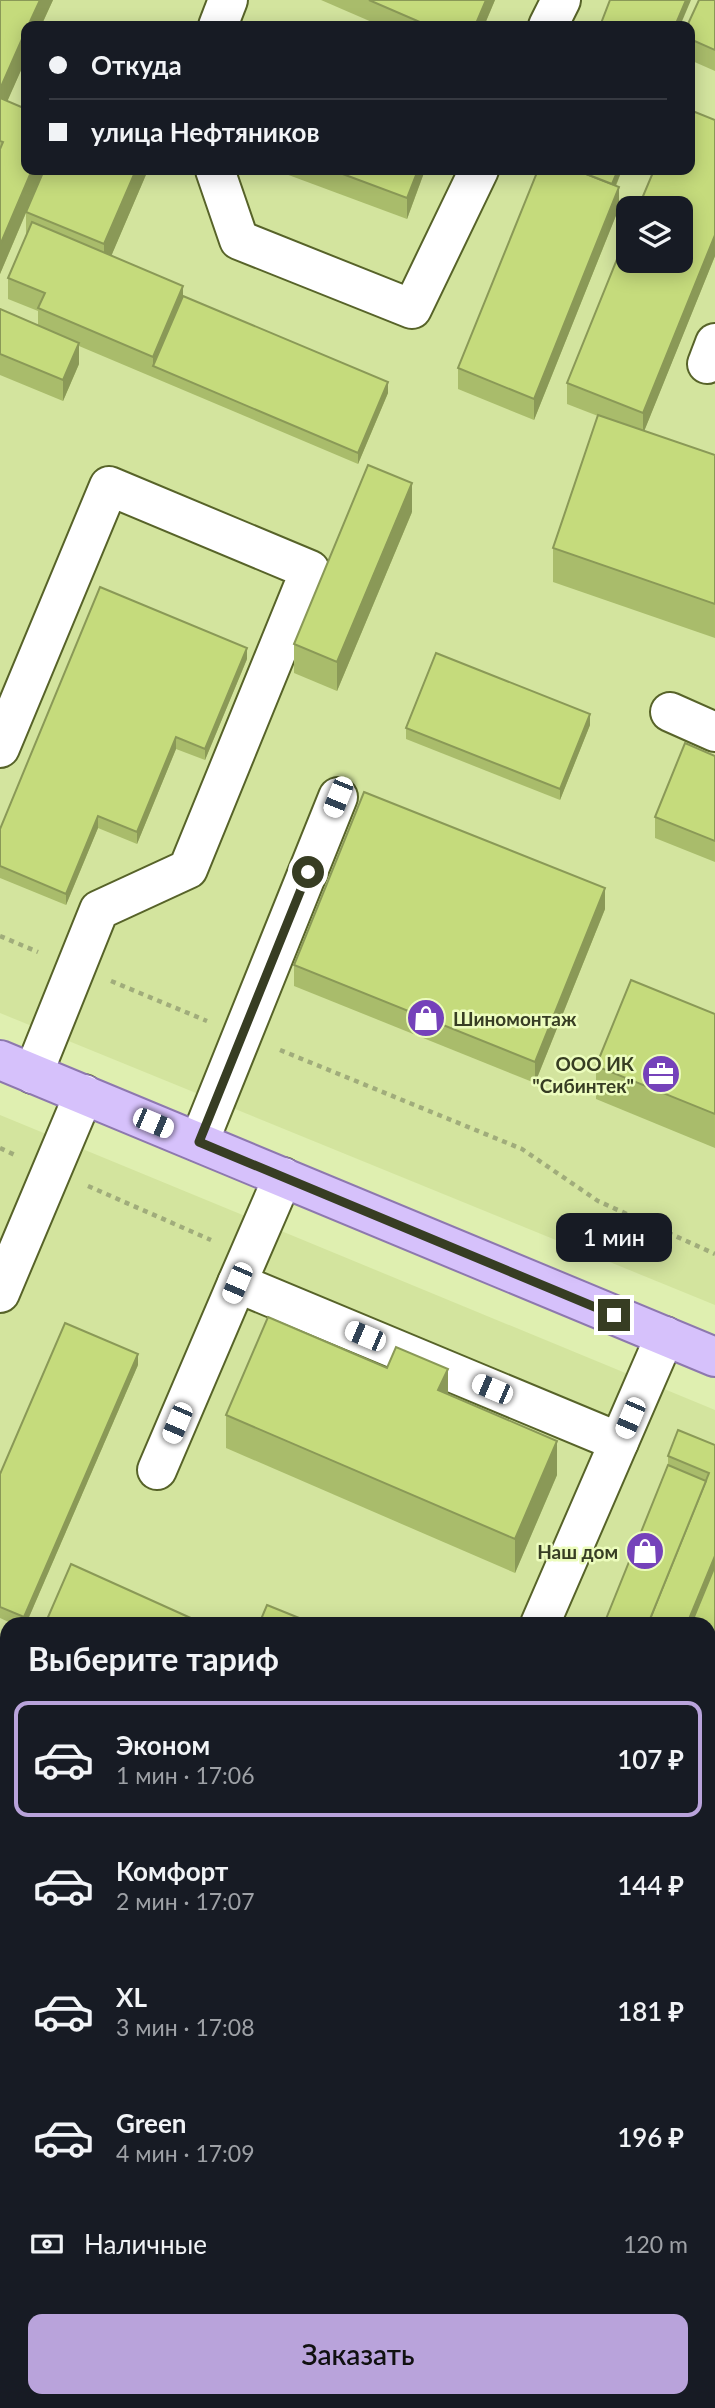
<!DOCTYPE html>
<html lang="ru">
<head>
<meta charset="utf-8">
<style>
  :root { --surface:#171b24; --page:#242831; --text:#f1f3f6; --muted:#9ea1a6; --line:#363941; --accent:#b9a3db }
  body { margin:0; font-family:Lato,sans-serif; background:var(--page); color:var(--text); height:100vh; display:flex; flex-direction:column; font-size:26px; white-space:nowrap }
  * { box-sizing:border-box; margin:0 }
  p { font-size:23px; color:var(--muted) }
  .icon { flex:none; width:38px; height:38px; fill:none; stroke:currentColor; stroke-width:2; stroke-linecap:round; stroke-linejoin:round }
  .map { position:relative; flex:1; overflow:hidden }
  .panel { position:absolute; left:0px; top:1617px; width:716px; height:791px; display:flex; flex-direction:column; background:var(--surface); border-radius:21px 21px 0 0; box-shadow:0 4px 18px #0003 }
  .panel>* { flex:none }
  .banner { position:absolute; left:21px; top:21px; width:674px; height:154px; border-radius:14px; box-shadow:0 4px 18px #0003; display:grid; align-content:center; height:154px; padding:0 28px; background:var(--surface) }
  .controls { position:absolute; left:616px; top:196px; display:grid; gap:14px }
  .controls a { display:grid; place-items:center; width:77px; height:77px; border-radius:14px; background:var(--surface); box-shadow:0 4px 18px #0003; font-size:35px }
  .end { position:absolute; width:32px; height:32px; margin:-16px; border:9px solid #373d23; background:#fff; box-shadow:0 0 0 4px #fff }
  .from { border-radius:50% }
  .bubble { position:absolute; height:49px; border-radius:14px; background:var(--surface); box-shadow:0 4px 18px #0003; font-size:23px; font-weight:600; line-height:49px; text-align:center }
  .car { position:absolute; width:21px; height:42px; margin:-21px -10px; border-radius:9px; box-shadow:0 0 5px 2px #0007; background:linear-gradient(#fff 24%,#345 0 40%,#fff 0 76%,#345 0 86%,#fff 0) }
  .banner b { display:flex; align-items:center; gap:24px; height:66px; font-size:26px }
  .banner b+b { border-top:2px solid var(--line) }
  .banner i { width:18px; height:18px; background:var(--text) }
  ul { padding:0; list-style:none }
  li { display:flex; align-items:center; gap:21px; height:116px; margin:0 14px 10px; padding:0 14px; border:4px solid transparent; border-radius:14px }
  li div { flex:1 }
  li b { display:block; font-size:26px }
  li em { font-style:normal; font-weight:600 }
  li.current { border-color:var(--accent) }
  li>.icon { width:63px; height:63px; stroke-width:1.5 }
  h2 { padding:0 28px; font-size:32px; line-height:84px }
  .pay { display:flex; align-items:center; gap:18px; height:77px; padding:0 28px; font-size:26px }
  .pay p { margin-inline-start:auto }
  .cta { display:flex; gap:14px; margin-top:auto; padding:14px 28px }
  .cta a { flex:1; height:80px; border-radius:14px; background:var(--accent); color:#111; font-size:28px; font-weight:600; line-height:80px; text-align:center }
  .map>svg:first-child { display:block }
</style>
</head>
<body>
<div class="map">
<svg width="715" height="2408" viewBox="0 0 715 2408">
  <rect width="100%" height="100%" fill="#dfefb0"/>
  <g fill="#d3e49e" fill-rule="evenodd">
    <path d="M0 0H715V1305L0 1013ZM26 26H690V170H26ZM628 208H681V261H628Z"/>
    <path d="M0 1115 715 1410V2408H0ZM7 1624H709V2401H7Z"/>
  </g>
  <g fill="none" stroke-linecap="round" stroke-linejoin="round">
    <defs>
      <g id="minor">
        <polyline points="218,26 228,0"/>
        <polyline points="548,26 561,0"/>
        <polyline points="215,170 239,240 412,309 479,170"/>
        <polyline points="707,364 715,343"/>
        <polyline points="670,712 715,732"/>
        <polyline points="0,748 109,486 310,570 188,869 99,910 33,1074"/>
        <polyline points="199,1142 338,797"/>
        <polyline points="283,1177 237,1283 619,1442"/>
        <polyline points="0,1293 84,1094"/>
        <polyline points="157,1470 237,1283"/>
        <polyline points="540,1624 665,1336"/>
        <polyline points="0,2191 7,2175"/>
        <polyline points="194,2408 198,2401"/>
        <polyline points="580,2408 583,2401"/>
      </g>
      <polyline id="major" points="0,1060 715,1357"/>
    </defs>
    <use href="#minor" stroke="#576329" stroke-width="42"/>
    <use href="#major" stroke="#8d78ae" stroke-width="42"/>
    <g stroke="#a0ac7b" stroke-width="4.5" stroke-dasharray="5 5" stroke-linecap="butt">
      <polyline points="0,936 38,952"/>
      <polyline points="111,981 207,1021"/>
      <polyline points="280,1050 522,1149 598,1201 715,1254"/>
      <polyline points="0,1148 15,1155"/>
      <polyline points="88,1186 211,1240"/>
    </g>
    <use href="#minor" stroke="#fff" stroke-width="38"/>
    <use href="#major" stroke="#d6c1fb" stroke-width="38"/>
  </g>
  <g fill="#a9bc6b">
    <polygon points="0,0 53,0 7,101 26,170 148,170 111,256 183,296 388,393 358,464 79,346 79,364 63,401 0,375 0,309 38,325 38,311 8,299 8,278 26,236 26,213 0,274"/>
    <polygon points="321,0 495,0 484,26 381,26"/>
    <polygon points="715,0 715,71 690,60 690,26"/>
    <polygon points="715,120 715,256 644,431 715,455 715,638 553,582 553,548 598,416 567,404 567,383"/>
    <polygon points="275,170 425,170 407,219"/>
    <polygon points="622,170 616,186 619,208 534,420 458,389 458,368"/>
    <polygon points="412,512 337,691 294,673 294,644"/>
    <polygon points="247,659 205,760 176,749 137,844 98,828 66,905 0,878 0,829"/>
    <polygon points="590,725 560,800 406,739 406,728"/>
    <polygon points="715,756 715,862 655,838 655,817"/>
    <polygon points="605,909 535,1083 294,986 294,965"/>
    <polygon points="715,1014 715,1148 596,1099 596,1066"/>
    <polygon points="138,1365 26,1624 13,1624 0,1618 0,1474"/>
    <polygon points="448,1394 557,1475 515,1573 226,1448 226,1415"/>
    <polygon points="715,1445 715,1702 711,1700 668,1465 668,1456"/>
    <polygon points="71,1564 204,1624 45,1624"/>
    <polygon points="715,1992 715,2120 709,2117 709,2008"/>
    <polygon points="715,2262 715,2338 709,2335 709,2276"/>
    <polygon points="108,2401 119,2401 118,2405"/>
  </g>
  <g fill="#8a9957">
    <polygon points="40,0 53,0 41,26 28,26"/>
    <polygon points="486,0 495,0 484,26 475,26"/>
    <polygon points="686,0 691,0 680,26 675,26"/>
    <polygon points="26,30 26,59 0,118 0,89"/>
    <polygon points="32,170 44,170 0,274 0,245"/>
    <polygon points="136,170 148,170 104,273 104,244"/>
    <polygon points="418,170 425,170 407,219 407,198"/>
    <polygon points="618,170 622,170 608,204 608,192"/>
    <polygon points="619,187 619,208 534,420 534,399"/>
    <polygon points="715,235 715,256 643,434 643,413"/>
    <polygon points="183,286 183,307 153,366 153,357"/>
    <polygon points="79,343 79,364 63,401 63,380"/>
    <polygon points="388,382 388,393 358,464 358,453"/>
    <polygon points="412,483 412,512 337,691 337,662"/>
    <polygon points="247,648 247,659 205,760 205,749"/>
    <polygon points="590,714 590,725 560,800 560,789"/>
    <polygon points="176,737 176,749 137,844 137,832"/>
    <polygon points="98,816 98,828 66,905 66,894"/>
    <polygon points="605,888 605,909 535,1083 535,1062"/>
    <polygon points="138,1354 138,1365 26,1624 24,1624 24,1617"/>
    <polygon points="448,1369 448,1403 438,1390"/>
    <polygon points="557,1441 557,1475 515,1573 515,1539"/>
    <polygon points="715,1556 715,1577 696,1624 687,1624"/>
    <polygon points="711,1679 711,1700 709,1705 709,1684"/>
    <polygon points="523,2401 537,2401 534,2408 520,2408"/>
  </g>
  <g fill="#c5db7c" stroke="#8a9957" stroke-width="2">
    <polygon points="0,0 40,0 28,26 26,26 26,30 0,89"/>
    <polygon points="369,0 486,0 475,26 429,26"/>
    <polygon points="610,0 686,0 675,26 600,26"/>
    <polygon points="699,0 715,0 715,50 690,39 690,26 687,26"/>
    <polygon points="0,98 26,109 26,170 32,170 0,245 0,149 3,142 0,141"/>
    <polygon points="690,110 715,120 715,235 643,413 567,383 628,232 628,261 681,261 681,208 638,208 654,170 690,170"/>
    <polygon points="44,170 136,170 104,244 26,212"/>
    <polygon points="332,170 418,170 407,198"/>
    <polygon points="538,170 576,170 619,187 534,399 458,368"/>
    <polygon points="576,170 618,170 612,184"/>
    <polygon points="32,222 183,286 153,357 38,308 45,293 8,278"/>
    <polygon points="183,296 388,382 358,453 153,366"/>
    <polygon points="0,309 79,343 63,380 0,354"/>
    <polygon points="598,415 715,455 715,604 553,548"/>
    <polygon points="368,465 412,483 337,662 294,644"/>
    <polygon points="100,587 247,648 205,749 176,737 137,832 98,816 66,894 0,866 0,829"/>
    <polygon points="436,653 590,714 560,789 406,728"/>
    <polygon points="685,743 715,756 715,841 655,817"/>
    <polygon points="364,792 605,888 535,1062 294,965"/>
    <polygon points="631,980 715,1014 715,1114 596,1066"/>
    <polygon points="268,1317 387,1368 396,1347 448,1369 438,1390 557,1441 515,1539 226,1415"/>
    <polygon points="65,1323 138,1354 24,1617 0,1607 0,1474"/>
    <polygon points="678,1430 715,1445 715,1556 687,1624 648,1624 709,1473 668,1456"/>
    <polygon points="668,1465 706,1481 648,1624 604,1624"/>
    <polygon points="71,1564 204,1624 98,1624 87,1619 84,1624 45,1624"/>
    <polygon points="715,1566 715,1690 711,1689 711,1679 709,1678 709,1624 691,1624"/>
    <polygon points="267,1605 314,1624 259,1624"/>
    <polygon points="715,1992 715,2091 709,2088 709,2008"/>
    <polygon points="715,2262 715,2309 709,2306 709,2276"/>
    <polygon points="715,2353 715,2408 689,2408 693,2401 709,2401 709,2366"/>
    <polygon points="390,2401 523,2401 520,2408 387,2408"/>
  </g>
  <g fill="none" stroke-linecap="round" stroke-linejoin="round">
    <polyline stroke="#373d23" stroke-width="9" points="308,872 199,1142 614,1315"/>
  </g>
  <defs>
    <symbol id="shop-disc" viewBox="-11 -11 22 22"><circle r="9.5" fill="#7542ba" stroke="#ecfcbd"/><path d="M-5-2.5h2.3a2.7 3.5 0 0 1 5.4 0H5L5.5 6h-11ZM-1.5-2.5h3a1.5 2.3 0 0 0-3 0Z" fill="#fff"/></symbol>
    <symbol id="office-disc" viewBox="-11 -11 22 22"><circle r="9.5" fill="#7542ba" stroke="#ecfcbd"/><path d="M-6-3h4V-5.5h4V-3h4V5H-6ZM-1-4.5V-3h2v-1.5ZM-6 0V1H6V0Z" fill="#fff"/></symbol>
  </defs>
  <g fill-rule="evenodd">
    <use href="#shop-disc" x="404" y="996" width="44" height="44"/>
    <use href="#office-disc" x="639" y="1052" width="44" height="44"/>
    <use href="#shop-disc" x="623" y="1529" width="44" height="44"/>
  </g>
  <g text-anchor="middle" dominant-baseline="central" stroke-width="5" stroke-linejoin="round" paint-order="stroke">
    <g font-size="19" font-weight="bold" fill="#373d23" stroke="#ecfcbd" text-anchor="end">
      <text x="453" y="1018" text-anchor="start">Шиномонтаж</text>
      <text x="634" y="1063">ООО ИК<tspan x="634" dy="22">"Сибинтек"</tspan></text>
      <text x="618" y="1551">Наш дом</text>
    </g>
  </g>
</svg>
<div class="controls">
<a><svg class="icon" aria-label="layers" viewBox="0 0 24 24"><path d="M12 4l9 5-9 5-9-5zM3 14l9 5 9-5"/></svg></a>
</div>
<i class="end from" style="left:308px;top:872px"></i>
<i class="end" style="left:614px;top:1315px"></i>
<div class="bubble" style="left:556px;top:1213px;width:116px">1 мин</div>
<i class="car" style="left:338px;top:797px;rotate:202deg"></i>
<i class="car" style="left:153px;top:1123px;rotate:113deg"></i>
<i class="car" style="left:237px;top:1283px;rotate:203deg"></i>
<i class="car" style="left:365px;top:1336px;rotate:293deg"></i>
<i class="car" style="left:492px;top:1389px;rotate:293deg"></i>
<i class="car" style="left:630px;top:1418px;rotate:203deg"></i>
<i class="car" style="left:177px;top:1423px;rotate:203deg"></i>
<div class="banner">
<b><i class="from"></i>Откуда</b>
<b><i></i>улица Нефтяников</b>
</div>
<section class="panel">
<h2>Выберите тариф</h2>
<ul>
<li class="current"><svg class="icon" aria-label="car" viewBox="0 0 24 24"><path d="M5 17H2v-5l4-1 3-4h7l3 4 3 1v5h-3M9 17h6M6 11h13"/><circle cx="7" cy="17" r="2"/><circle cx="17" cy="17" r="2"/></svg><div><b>Эконом</b><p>1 мин · 17:06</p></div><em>107 ₽</em></li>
<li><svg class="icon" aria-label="car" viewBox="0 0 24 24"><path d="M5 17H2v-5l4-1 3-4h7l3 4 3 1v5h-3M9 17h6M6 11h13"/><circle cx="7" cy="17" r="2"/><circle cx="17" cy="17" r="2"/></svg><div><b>Комфорт</b><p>2 мин · 17:07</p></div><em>144 ₽</em></li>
<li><svg class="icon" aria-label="car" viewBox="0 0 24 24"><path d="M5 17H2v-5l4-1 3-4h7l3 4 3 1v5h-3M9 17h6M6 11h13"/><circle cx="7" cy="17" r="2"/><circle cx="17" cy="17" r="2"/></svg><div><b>XL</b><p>3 мин · 17:08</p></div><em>181 ₽</em></li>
<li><svg class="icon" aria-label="car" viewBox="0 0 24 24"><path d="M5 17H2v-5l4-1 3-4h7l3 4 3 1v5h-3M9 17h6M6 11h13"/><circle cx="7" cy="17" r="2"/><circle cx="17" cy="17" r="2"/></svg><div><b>Green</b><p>4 мин · 17:09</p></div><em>196 ₽</em></li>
</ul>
<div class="pay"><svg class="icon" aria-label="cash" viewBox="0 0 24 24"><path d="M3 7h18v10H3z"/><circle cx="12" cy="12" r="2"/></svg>Наличные<p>120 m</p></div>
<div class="cta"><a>Заказать</a></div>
</section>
</div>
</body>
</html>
